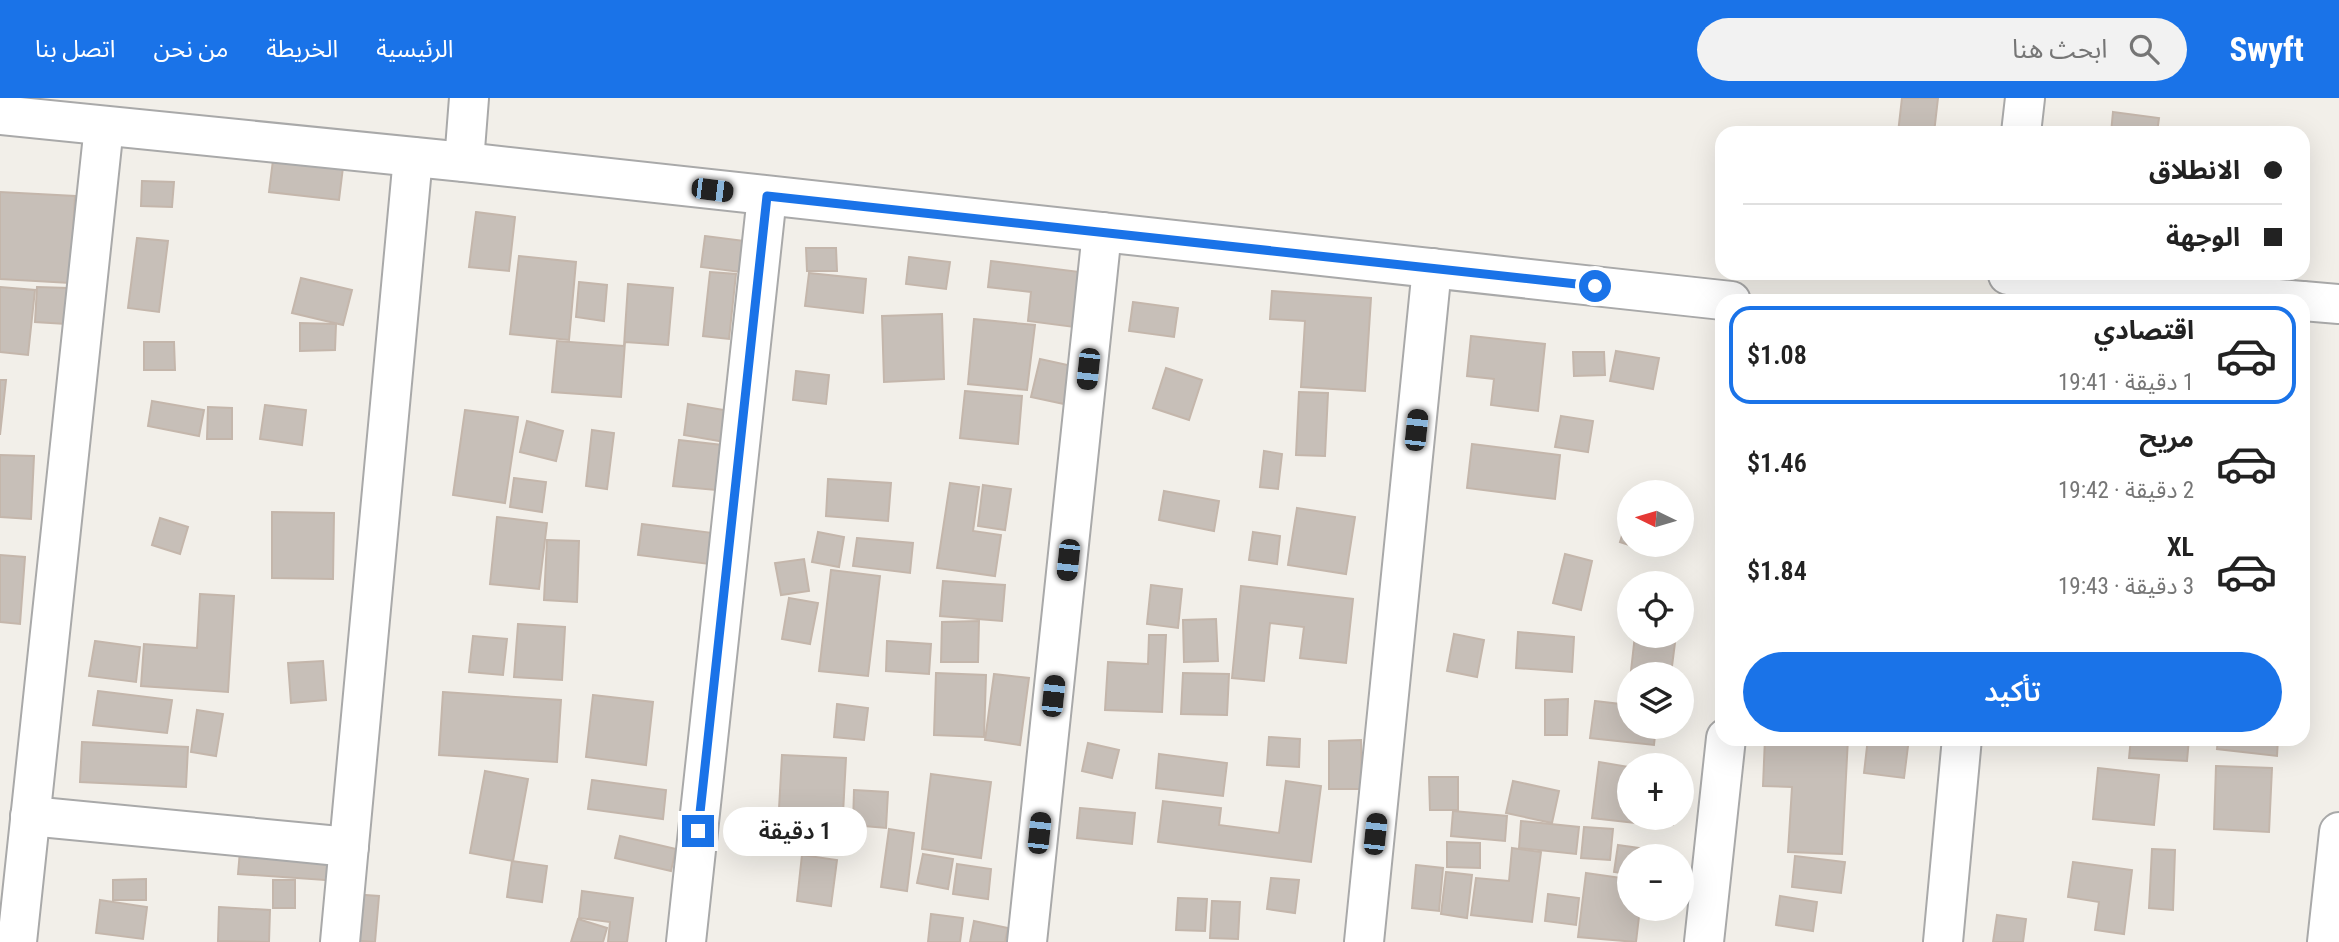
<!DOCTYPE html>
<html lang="ar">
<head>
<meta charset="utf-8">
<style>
  :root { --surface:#fff; --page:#f2f2f2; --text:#222; --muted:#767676; --line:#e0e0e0; --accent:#1a73e8 }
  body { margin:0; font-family:"Roboto Condensed","Noto Sans Arabic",sans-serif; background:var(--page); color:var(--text); direction:rtl; height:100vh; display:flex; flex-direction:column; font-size:26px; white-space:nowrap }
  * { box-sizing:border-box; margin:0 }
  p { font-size:23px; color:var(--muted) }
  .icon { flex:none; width:38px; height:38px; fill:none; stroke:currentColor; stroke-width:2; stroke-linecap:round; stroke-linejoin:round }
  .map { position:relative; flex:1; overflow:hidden; direction:ltr }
  .sheet { position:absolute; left:1715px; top:196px; width:595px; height:452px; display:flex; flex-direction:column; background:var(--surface); border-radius:21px; box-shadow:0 7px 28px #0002; direction:rtl }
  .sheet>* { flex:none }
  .hud { position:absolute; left:1715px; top:28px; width:595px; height:154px; border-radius:21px; box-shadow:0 7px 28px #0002; direction:rtl; display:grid; align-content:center; height:154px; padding:0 28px; background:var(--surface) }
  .needle { width:46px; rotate:275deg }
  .controls { position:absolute; left:1617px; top:382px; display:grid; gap:14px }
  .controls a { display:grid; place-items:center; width:77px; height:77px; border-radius:50%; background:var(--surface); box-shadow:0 7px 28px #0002; font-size:35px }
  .end { position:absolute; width:32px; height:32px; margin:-16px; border:9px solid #1a73e8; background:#fff; box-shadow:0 0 0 4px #fff }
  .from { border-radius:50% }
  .bubble { position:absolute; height:49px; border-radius:24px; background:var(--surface); box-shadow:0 7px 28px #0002; font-size:23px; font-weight:600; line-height:49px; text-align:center; direction:rtl }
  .car { position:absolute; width:21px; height:42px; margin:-21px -10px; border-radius:9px; box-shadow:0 0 5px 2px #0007; background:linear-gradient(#222 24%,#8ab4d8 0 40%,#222 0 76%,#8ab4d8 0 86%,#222 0) }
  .hud b { display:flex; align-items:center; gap:24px; height:66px; font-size:26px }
  .hud b+b { border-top:2px solid var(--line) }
  .hud i { width:18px; height:18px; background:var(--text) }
  ul { padding:12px 0 0; list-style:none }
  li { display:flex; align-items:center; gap:21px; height:98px; margin:0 14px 10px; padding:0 14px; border:4px solid transparent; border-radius:21px }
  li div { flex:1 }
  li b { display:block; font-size:26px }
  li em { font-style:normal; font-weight:600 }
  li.selected { border-color:var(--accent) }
  li>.icon { width:63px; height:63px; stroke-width:1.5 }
  .action { display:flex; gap:14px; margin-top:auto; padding:14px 28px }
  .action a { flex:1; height:80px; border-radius:42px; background:var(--accent); color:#fff; font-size:28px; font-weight:600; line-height:80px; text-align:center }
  header { display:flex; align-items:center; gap:42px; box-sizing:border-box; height:98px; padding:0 35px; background:var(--accent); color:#fff }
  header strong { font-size:33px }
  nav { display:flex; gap:38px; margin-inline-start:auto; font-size:24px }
  .search { width:490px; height:63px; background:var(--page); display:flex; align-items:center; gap:18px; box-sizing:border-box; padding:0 24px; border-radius:38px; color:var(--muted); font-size:26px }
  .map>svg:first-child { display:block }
</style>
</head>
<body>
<header>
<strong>Swyft</strong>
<div class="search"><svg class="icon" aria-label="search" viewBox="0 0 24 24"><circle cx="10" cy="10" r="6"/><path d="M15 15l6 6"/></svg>ابحث هنا</div>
<nav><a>الرئيسية</a><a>الخريطة</a><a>من نحن</a><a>اتصل بنا</a></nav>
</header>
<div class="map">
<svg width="2339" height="844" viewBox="0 0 2339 844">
  <rect width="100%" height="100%" fill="#f2efe9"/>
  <g fill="#c7bfb8" stroke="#c4b6ab" stroke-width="2">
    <polygon points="1902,0 1938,0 1934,35 1898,35"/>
    <polygon points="2113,14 2159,20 2157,35 2111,35"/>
    <polygon points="274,54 344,61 339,102 269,94"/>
    <polygon points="142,83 174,84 172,109 141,108"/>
    <polygon points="0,94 75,98 70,185 0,181"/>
    <polygon points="476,114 515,119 509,173 469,169"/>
    <polygon points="705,138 745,143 740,174 701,169"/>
    <polygon points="137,140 168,143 159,214 128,210"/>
    <polygon points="806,150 836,150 837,173 807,173"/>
    <polygon points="519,158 576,164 569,242 510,236"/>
    <polygon points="909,159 950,164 946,191 906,186"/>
    <polygon points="991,163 1080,174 1074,229 1028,223 1031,194 988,189"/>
    <polygon points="710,174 736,176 729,241 703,238"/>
    <polygon points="809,175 866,181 863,215 805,208"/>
    <polygon points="301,180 352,192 343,227 292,215"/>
    <polygon points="579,184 607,187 604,223 576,219"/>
    <polygon points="628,186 673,190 668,247 625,244 621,299 552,294 557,243 624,248"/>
    <polygon points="0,189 35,192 28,257 0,254"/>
    <polygon points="37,189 68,190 66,226 35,224"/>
    <polygon points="1272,193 1371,200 1365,293 1301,289 1305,223 1270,221"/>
    <polygon points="1133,204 1178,210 1174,239 1129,233"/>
    <polygon points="942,216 944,281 884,284 882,218"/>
    <polygon points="974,221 1035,227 1027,292 968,286"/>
    <polygon points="300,225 336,226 335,252 300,253"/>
    <polygon points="1471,238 1545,246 1538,313 1491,307 1494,281 1467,278"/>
    <polygon points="144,244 174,244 175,272 144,272"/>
    <polygon points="1616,253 1659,260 1653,291 1610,283"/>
    <polygon points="1573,254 1604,254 1605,277 1574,278"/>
    <polygon points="1040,261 1072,268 1064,306 1031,299"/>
    <polygon points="1166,270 1202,282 1189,322 1153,310"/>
    <polygon points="796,273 829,277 826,306 793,302"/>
    <polygon points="0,282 6,282 0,337"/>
    <polygon points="965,293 1022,298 1018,346 960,340"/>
    <polygon points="1299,294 1328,295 1325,358 1296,357"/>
    <polygon points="152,303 204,312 199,338 148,328"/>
    <polygon points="688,306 730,313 725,344 684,337"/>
    <polygon points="265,307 306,312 302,347 260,341"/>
    <polygon points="208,309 232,310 232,341 207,341"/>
    <polygon points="465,312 518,319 505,405 453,397"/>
    <polygon points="1561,318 1593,323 1588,354 1555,349"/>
    <polygon points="527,323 563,333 556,363 520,354"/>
    <polygon points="592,332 614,335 607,391 586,388"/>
    <polygon points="679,342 722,347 716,392 673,388"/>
    <polygon points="1472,346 1560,357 1555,401 1467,390"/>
    <polygon points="1264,353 1282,356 1278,391 1260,389"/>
    <polygon points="0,357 34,358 31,421 0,419"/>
    <polygon points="514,380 546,384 542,414 510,409"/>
    <polygon points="828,381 891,385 888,423 826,418"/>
    <polygon points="950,385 979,389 973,433 1001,437 995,478 937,470"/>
    <polygon points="983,387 1011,391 1005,432 978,428"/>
    <polygon points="1164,393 1219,403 1214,433 1159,422"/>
    <polygon points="1297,410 1355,419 1346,476 1288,467"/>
    <polygon points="272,414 334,415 333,481 272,480"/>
    <polygon points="1629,416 1629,446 1656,446 1654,455 1620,444"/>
    <polygon points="497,419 547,425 539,491 490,486"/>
    <polygon points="160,420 188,429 180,456 152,447"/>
    <polygon points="642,426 713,435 709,466 638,457"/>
    <polygon points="818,434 844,439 839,469 812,464"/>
    <polygon points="1253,434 1280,438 1277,466 1249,462"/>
    <polygon points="857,440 913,445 910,475 853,468"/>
    <polygon points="547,442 579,443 577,504 544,502"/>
    <polygon points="1565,456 1592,463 1581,512 1553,505"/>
    <polygon points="0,457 25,459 20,526 0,524"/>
    <polygon points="804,461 809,493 781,497 775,465"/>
    <polygon points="831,472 880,478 868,578 819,573"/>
    <polygon points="943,483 1005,487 1002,523 940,518"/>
    <polygon points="1151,487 1182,491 1178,530 1147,526"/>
    <polygon points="1241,488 1353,501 1346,565 1300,560 1304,529 1270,525 1264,583 1232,580"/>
    <polygon points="200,496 234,498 228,594 141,588 144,546 197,550"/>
    <polygon points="789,500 818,505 810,546 782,541"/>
    <polygon points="1216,521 1218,563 1184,564 1183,522"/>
    <polygon points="979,523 978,564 941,564 942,524"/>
    <polygon points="518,526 565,529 562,582 514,579"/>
    <polygon points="1518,534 1574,539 1572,574 1516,570"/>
    <polygon points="1454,536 1484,542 1477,579 1447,573"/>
    <polygon points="1149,537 1166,537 1162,614 1105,612 1108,564 1148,566"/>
    <polygon points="1635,537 1676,537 1671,576 1631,573"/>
    <polygon points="473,538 507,541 503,577 469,574"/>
    <polygon points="95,543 140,549 136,584 89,578"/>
    <polygon points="887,543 931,546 929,576 886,573"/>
    <polygon points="323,563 326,602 291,605 288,565"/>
    <polygon points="936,575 986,577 984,639 934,637"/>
    <polygon points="1183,575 1229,576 1227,617 1181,616"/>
    <polygon points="994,576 1029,580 1020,647 985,642"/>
    <polygon points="98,593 172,602 167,635 93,627"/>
    <polygon points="443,594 561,602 557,664 439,657"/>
    <polygon points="593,597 653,604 646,667 586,659"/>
    <polygon points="1568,601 1567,637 1545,637 1545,602"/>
    <polygon points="1595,603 1629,607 1629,628 1656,628 1654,647 1590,640"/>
    <polygon points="837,606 868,610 864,642 834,639"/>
    <polygon points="197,612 223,616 216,658 191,654"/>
    <polygon points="1269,639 1300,641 1299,669 1267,667"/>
    <polygon points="1765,640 1848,640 1842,756 1788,754 1792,689 1763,688"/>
    <polygon points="1868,640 1909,640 1904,680 1864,675"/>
    <polygon points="2131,640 2189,640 2187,663 2129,660"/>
    <polygon points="2218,640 2278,640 2277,658 2217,651"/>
    <polygon points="1361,642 1362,691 1329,691 1329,643"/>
    <polygon points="82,644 188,649 186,689 80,684"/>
    <polygon points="1088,645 1119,652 1112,680 1082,673"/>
    <polygon points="1159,656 1227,665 1223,698 1156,690"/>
    <polygon points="782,657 846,660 842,734 778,729"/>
    <polygon points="1599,664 1629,669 1629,719 1636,719 1635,725 1592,720"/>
    <polygon points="2216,668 2272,670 2269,734 2214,731"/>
    <polygon points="2098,670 2159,677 2154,727 2093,721"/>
    <polygon points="485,673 528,681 513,763 470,755"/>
    <polygon points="931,676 991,684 981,760 922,751"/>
    <polygon points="1429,679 1458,679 1458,712 1430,712"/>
    <polygon points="592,682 666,692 663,721 588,711"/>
    <polygon points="1286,683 1321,688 1311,764 1158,744 1163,703 1221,710 1219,727 1279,735"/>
    <polygon points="1513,683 1559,693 1552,725 1506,715"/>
    <polygon points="854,692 888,694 886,730 853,727"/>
    <polygon points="1080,710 1135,715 1132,746 1077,740"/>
    <polygon points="1453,713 1507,718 1505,743 1451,738"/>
    <polygon points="1639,719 1675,719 1673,727 1638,723"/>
    <polygon points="1521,723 1579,729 1576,756 1519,750"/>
    <polygon points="1584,729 1613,731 1610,762 1581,760"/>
    <polygon points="889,731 914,735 907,793 881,789"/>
    <polygon points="620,738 676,751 671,773 615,760"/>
    <polygon points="241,741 342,748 339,783 238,776"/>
    <polygon points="1447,744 1480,745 1480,770 1447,769"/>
    <polygon points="1618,747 1654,752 1653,758 1629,758 1629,776 1614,774"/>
    <polygon points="1512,750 1541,754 1532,824 1471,817 1476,780 1509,783"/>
    <polygon points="2152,751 2175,752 2173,812 2149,810"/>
    <polygon points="923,756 953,761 948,791 917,785"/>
    <polygon points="802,757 837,762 831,808 797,803"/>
    <polygon points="1795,758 1845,764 1841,795 1792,789"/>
    <polygon points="512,763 547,768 542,804 507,799"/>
    <polygon points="2073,764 2132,772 2124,836 2095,832 2099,804 2068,799"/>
    <polygon points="957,766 991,771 988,801 953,796"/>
    <polygon points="1416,767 1443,770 1439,813 1412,810"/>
    <polygon points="1446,774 1472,777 1467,820 1441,816"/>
    <polygon points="1586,775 1629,781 1629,810 1640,810 1636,844 1578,839"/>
    <polygon points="1271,780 1299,782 1295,815 1267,811"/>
    <polygon points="146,781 146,802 113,802 113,782"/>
    <rect x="273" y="782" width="22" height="28"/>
    <polygon points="582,793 633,800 627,844 608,844 610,824 579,820"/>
    <polygon points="351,796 379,798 375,844 349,842"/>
    <polygon points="1548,796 1579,800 1576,827 1545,823"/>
    <polygon points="1780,798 1817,804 1813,833 1776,827"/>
    <polygon points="1178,800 1207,801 1205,833 1176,832"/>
    <polygon points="100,802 147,809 143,841 96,835"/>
    <polygon points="1212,803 1240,804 1238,841 1210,840"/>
    <polygon points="219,809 270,812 269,844 218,843"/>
    <polygon points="931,816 963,820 960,844 928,844"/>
    <polygon points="1997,817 2026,821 2023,844 1993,844"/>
    <polygon points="578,821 607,830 603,844 571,844"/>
    <polygon points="974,823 1008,830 1005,844 970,844"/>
  </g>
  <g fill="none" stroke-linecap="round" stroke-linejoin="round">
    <defs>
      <g id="street">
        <polyline points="0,17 464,64 1731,203"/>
        <polyline points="2021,35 2025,0"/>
        <polyline points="464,64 469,0"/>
        <polyline points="2008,177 2302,203"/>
        <polyline points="2303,203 2339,206"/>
        <polyline points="30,718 349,749"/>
        <polyline points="17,844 104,28"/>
        <polyline points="340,844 413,59"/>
        <polyline points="686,844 767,98"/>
        <polyline points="1027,844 1102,134"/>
        <polyline points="1364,844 1432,170"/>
        <polyline points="1704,844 1726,640"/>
        <polyline points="1943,844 1962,640"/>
        <polyline points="2327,844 2339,734"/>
      </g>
    </defs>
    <use href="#street" stroke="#a9a9a9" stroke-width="42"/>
    <use href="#street" stroke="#fff" stroke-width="38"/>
  </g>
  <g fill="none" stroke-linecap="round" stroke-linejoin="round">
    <polyline stroke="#1a73e8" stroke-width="9" points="698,733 767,98 1595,188"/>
  </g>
</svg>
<div class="controls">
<a><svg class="needle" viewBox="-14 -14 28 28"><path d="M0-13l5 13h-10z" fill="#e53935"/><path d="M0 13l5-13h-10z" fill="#767676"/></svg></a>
<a><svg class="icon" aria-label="locate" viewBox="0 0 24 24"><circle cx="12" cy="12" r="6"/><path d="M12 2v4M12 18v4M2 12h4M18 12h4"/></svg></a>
<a><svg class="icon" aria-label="layers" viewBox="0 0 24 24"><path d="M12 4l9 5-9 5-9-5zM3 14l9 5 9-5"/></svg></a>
<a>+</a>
<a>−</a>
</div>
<i class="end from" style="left:1595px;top:188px"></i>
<i class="end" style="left:698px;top:733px"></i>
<div class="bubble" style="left:723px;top:709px;width:144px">1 دقيقة</div>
<i class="car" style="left:712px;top:92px;rotate:97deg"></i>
<i class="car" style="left:1088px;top:271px;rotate:186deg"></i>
<i class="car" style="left:1416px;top:332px;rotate:6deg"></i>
<i class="car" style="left:1068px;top:462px;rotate:186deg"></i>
<i class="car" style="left:1053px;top:598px;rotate:6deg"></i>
<i class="car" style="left:1039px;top:735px;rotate:6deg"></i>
<i class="car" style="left:1375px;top:736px;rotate:6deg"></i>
<div class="hud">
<b><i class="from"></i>الانطلاق</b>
<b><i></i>الوجهة</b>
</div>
<section class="sheet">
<ul>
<li class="selected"><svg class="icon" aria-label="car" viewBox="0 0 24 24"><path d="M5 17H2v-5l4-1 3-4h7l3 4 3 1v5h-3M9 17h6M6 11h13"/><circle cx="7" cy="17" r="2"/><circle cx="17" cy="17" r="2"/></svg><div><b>اقتصادي</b><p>1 دقيقة · 19:41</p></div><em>$1.08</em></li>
<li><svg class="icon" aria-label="car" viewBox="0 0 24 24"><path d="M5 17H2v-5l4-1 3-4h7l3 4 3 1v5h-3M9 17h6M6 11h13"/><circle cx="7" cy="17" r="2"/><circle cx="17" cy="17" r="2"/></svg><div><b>مريح</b><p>2 دقيقة · 19:42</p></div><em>$1.46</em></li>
<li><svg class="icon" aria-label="car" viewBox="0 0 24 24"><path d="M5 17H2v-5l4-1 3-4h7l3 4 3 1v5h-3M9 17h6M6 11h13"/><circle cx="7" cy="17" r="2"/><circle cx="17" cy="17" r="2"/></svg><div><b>XL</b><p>3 دقيقة · 19:43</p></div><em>$1.84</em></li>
</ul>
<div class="action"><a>تأكيد</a></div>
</section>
</div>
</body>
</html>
